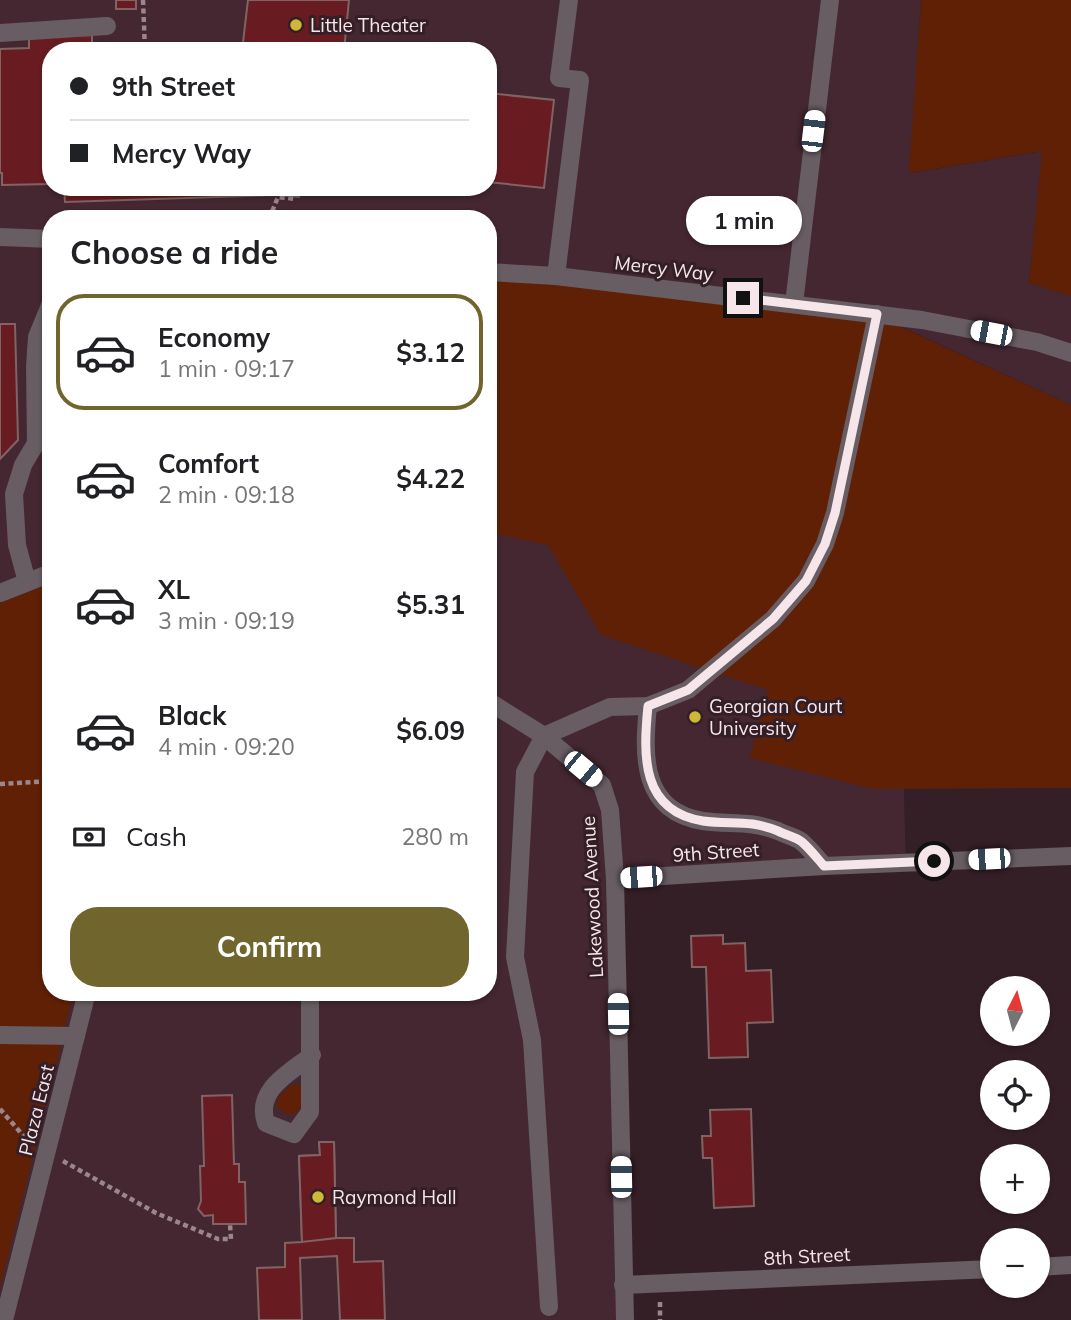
<!DOCTYPE html>
<html lang="en">
<head>
<meta charset="utf-8">
<style>
  :root { --surface:#fff; --page:#f2f2f2; --text:#202124; --muted:#757577; --line:#e0e0e0; --accent:#6f652d }
  body { margin:0; font-family:Mulish,sans-serif; background:var(--page); color:var(--text); height:100vh; display:flex; flex-direction:column; font-size:26px; white-space:nowrap }
  * { box-sizing:border-box; margin:0 }
  p { font-size:23px; color:var(--muted) }
  .icon { flex:none; width:38px; height:38px; fill:none; stroke:currentColor; stroke-width:2; stroke-linecap:round; stroke-linejoin:round }
  .map { position:relative; flex:1; overflow:hidden }
  .side { position:absolute; left:42px; top:210px; width:455px; height:791px; display:flex; flex-direction:column; background:var(--surface); border-radius:28px; box-shadow:0 2px 5px #0004 }
  .side>* { flex:none }
  .hud { position:absolute; left:42px; top:42px; width:455px; height:154px; border-radius:28px; box-shadow:0 2px 5px #0004; display:grid; align-content:center; height:154px; padding:0 28px; background:var(--surface) }
  .needle { width:46px; rotate:6deg }
  .tools { position:absolute; left:980px; top:976px; display:grid; gap:14px }
  .tools a { display:grid; place-items:center; width:70px; height:70px; border-radius:50%; background:var(--surface); box-shadow:0 2px 5px #0004; font-size:35px }
  .end { position:absolute; width:32px; height:32px; margin:-16px; border:9px solid #f6e6ea; background:#111; box-shadow:0 0 0 4px #111 }
  .from { border-radius:50% }
  .bubble { position:absolute; height:49px; border-radius:24px; background:var(--surface); box-shadow:0 2px 5px #0004; font-size:23px; font-weight:700; line-height:49px; text-align:center }
  .car { position:absolute; width:21px; height:42px; margin:-21px -10px; border-radius:9px; box-shadow:0 0 5px 2px #0007; background:linear-gradient(#fff 24%,#345 0 40%,#fff 0 76%,#345 0 86%,#fff 0) }
  .hud b { display:flex; align-items:center; gap:24px; height:66px; font-size:26px }
  .hud b+b { border-top:2px solid var(--line) }
  .hud i { width:18px; height:18px; background:var(--text) }
  ul { padding:0; list-style:none }
  li { display:flex; align-items:center; gap:21px; height:116px; margin:0 14px 10px; padding:0 14px; border:4px solid transparent; border-radius:28px }
  li div { flex:1 }
  li b { display:block; font-size:26px }
  li em { font-style:normal; font-weight:700 }
  li.on { border-color:var(--accent) }
  li>.icon { width:63px; height:63px; stroke-width:1.5 }
  h2 { padding:0 28px; font-size:32px; line-height:84px }
  .pay { display:flex; align-items:center; gap:18px; height:77px; padding:0 28px; font-size:26px }
  .pay p { margin-inline-start:auto }
  .primary-button { display:flex; gap:14px; margin-top:auto; padding:14px 28px }
  .primary-button a { flex:1; height:80px; border-radius:28px; background:var(--accent); color:#fff; font-size:28px; font-weight:700; line-height:80px; text-align:center }
  .map>svg:first-child { display:block }
</style>
</head>
<body>
<div class="map">
<svg width="1071" height="1320" viewBox="0 0 1071 1320">
  <rect width="100%" height="100%" fill="#351f26"/>
  <path fill="#442730" fill-rule="evenodd" d="M0 0H921L910 173 1043 151 1029 283 1071 296V405L900 326 898 563 906 871 615 879 630 1320H0ZM51 51H488V187H51ZM51 219H488V992H51Z"/>
  <g fill="#602006">
    <polygon points="921,0 1071,0 1071,296 1029,283 1042,151 909,173"/>
    <polygon points="545,272 899,326 1071,405 1071,788 873,789 750,758 768,690 601,635 548,545 488,532 488,279"/>
    <polygon points="51,583 51,992 74,992 0,1287 0,603"/>
    <path d="M292 1084 302 1086C304 1097 304 1106 295 1114L284 1113 276 1105 279 1096Z"/>
  </g>
  <g fill="#681c22" stroke="#806463" stroke-width="2">
    <rect x="116" y="0" width="20" height="9"/>
    <polygon points="248,0 349,0 344,51 242,51"/>
    <polygon points="92,35 92,45 124,44 124,51 51,51 51,184 2,185 2,173 0,173 0,49 29,48 29,37"/>
    <polygon points="488,93 554,100 544,188 488,182"/>
    <polygon points="64,187 300,187 299,197 275,195 65,202"/>
    <polygon points="401,187 463,187 462,193"/>
    <polygon points="0,324 15,324 18,440 0,459"/>
    <polygon points="723,935 723,944 745,943 746,971 771,970 773,1022 747,1023 748,1057 709,1058 706,967 692,967 691,936"/>
    <polygon points="232,1095 234,1164 239,1164 239,1182 245,1182 246,1224 213,1224 213,1215 204,1216 198,1209 201,1201 200,1166 204,1166 202,1096"/>
    <polygon points="751,1109 754,1206 714,1208 712,1158 703,1158 702,1136 711,1136 710,1110"/>
    <polygon points="319,1142 334,1142 336,1238 354,1238 354,1262 383,1261 385,1320 340,1320 337,1256 300,1258 302,1320 259,1320 257,1268 285,1267 285,1243 302,1242 299,1156 320,1155"/>
    <polygon points="319,1142 334,1142 336,1238 302,1242 299,1156 320,1155"/>
  </g>
  <g fill="none" stroke-linecap="round" stroke-linejoin="round">
    <g stroke="#9a878c" stroke-width="4.5" stroke-dasharray="5 3.5" stroke-linecap="butt">
      <polyline points="143,0 145,51"/>
      <polyline points="269,219 278,197 296,199"/>
      <polyline points="0,784 51,781"/>
      <polyline points="0,1109 28,1141"/>
      <polyline points="63,1161 156,1213 218,1239 231,1239 230,1224"/>
      <polyline points="660,1302 660,1320"/>
    </g>
    <g stroke="#675d63" stroke-width="18">
      <polyline points="0,33 107,26"/>
      <polyline points="0,237 51,239"/>
      <polyline points="488,272 556,276 922,320 1037,342 1071,353"/>
      <polyline points="556,276 580,80 559,78 569,0"/>
      <polyline points="794,304 830,0"/>
      <polyline points="27,582 17,545 14,494 23,465 36,443 35,366 37,337 51,303"/>
      <polyline points="0,593 51,573"/>
      <polyline points="488,701 544,736 602,785 610,810 615,879 625,1320"/>
      <path d="M648 706C643 756 641 811 703 821 731 825 749 820 778 831 785 835 796 837 802 842 810 849 817 858 824 866"/>
      <polyline points="544,736 610,707 648,706 688,690 773,619 806,581 825,544 835,513 877,314"/>
      <polyline points="544,736 525,772 515,957 532,1040 549,1307"/>
      <polyline points="615,879 824,866 1071,856"/>
      <path d="M310 992V1112L294 1134 266 1123C255 1090 288 1074 312 1055"/>
      <polyline points="0,1035 76,1036"/>
      <polyline points="1038,1267 1071,1265"/>
      <polyline points="623,1285 992,1269"/>
      <polyline points="4,1320 87,992"/>
    </g>
  </g>
  <g fill="none" stroke-linecap="round" stroke-linejoin="round">
    <path stroke="#f6e6ea" stroke-width="9" d="M743 298 877 314 835 513 825 544 806 581 773 619 688 690 648 706C643 756 641 811 703 821 731 825 749 819 778 831 785 835 796 837 802 842 810 849 817 858 824 866L934 861"/>
  </g>
  <g fill="#cfb837" stroke="#351f26" stroke-width="2.5">
    <circle cx="296" cy="25" r="7"/>
    <circle cx="695" cy="717" r="7"/>
    <circle cx="318" cy="1197" r="7"/>
  </g>
  <g text-anchor="middle" dominant-baseline="central" stroke-width="6" stroke-linejoin="round" paint-order="stroke">
    <g font-size="19" fill="#f6e6ea" stroke="#351f26" text-anchor="start">
      <text x="310" y="25">Little Theater</text>
      <text x="709" y="706">Georgian Court<tspan x="709" dy="22">University</tspan></text>
      <text x="332" y="1197">Raymond Hall</text>
    </g>
    <g font-size="19" fill="#f6e6ea" stroke="#351f26">
      <text transform="translate(664 268) rotate(7)">Mercy Way</text>
      <text transform="translate(716 852) rotate(-4)">9th Street</text>
      <text transform="translate(592 897) rotate(-93)">Lakewood Avenue</text>
      <text transform="translate(36 1110) rotate(-76)">Plaza East</text>
      <text transform="translate(807 1256) rotate(-3)">8th Street</text>
    </g>
  </g>
</svg>
<div class="tools">
<a><svg class="needle" viewBox="-14 -14 28 28"><path d="M0-13l5 13h-10z" fill="#e53935"/><path d="M0 13l5-13h-10z" fill="#757577"/></svg></a>
<a><svg class="icon" aria-label="locate" viewBox="0 0 24 24"><circle cx="12" cy="12" r="6"/><path d="M12 2v4M12 18v4M2 12h4M18 12h4"/></svg></a>
<a>+</a>
<a>−</a>
</div>
<i class="end from" style="left:934px;top:861px"></i>
<i class="end" style="left:743px;top:298px"></i>
<div class="bubble" style="left:686px;top:196px;width:116px">1 min</div>
<i class="car" style="left:813px;top:131px;rotate:7deg"></i>
<i class="car" style="left:991px;top:333px;rotate:281deg"></i>
<i class="car" style="left:583px;top:769px;rotate:130deg"></i>
<i class="car" style="left:989px;top:859px;rotate:267deg"></i>
<i class="car" style="left:641px;top:877px;rotate:266deg"></i>
<i class="car" style="left:618px;top:1014px;rotate:359deg"></i>
<i class="car" style="left:621px;top:1177px;rotate:359deg"></i>
<div class="hud">
<b><i class="from"></i>9th Street</b>
<b><i></i>Mercy Way</b>
</div>
<section class="side">
<h2>Choose a ride</h2>
<ul>
<li class="on"><svg class="icon" aria-label="car" viewBox="0 0 24 24"><path d="M5 17H2v-5l4-1 3-4h7l3 4 3 1v5h-3M9 17h6M6 11h13"/><circle cx="7" cy="17" r="2"/><circle cx="17" cy="17" r="2"/></svg><div><b>Economy</b><p>1 min · 09:17</p></div><em>$3.12</em></li>
<li><svg class="icon" aria-label="car" viewBox="0 0 24 24"><path d="M5 17H2v-5l4-1 3-4h7l3 4 3 1v5h-3M9 17h6M6 11h13"/><circle cx="7" cy="17" r="2"/><circle cx="17" cy="17" r="2"/></svg><div><b>Comfort</b><p>2 min · 09:18</p></div><em>$4.22</em></li>
<li><svg class="icon" aria-label="car" viewBox="0 0 24 24"><path d="M5 17H2v-5l4-1 3-4h7l3 4 3 1v5h-3M9 17h6M6 11h13"/><circle cx="7" cy="17" r="2"/><circle cx="17" cy="17" r="2"/></svg><div><b>XL</b><p>3 min · 09:19</p></div><em>$5.31</em></li>
<li><svg class="icon" aria-label="car" viewBox="0 0 24 24"><path d="M5 17H2v-5l4-1 3-4h7l3 4 3 1v5h-3M9 17h6M6 11h13"/><circle cx="7" cy="17" r="2"/><circle cx="17" cy="17" r="2"/></svg><div><b>Black</b><p>4 min · 09:20</p></div><em>$6.09</em></li>
</ul>
<div class="pay"><svg class="icon" aria-label="cash" viewBox="0 0 24 24"><path d="M3 7h18v10H3z"/><circle cx="12" cy="12" r="2"/></svg>Cash<p>280 m</p></div>
<div class="primary-button"><a>Confirm</a></div>
</section>
</div>
</body>
</html>
